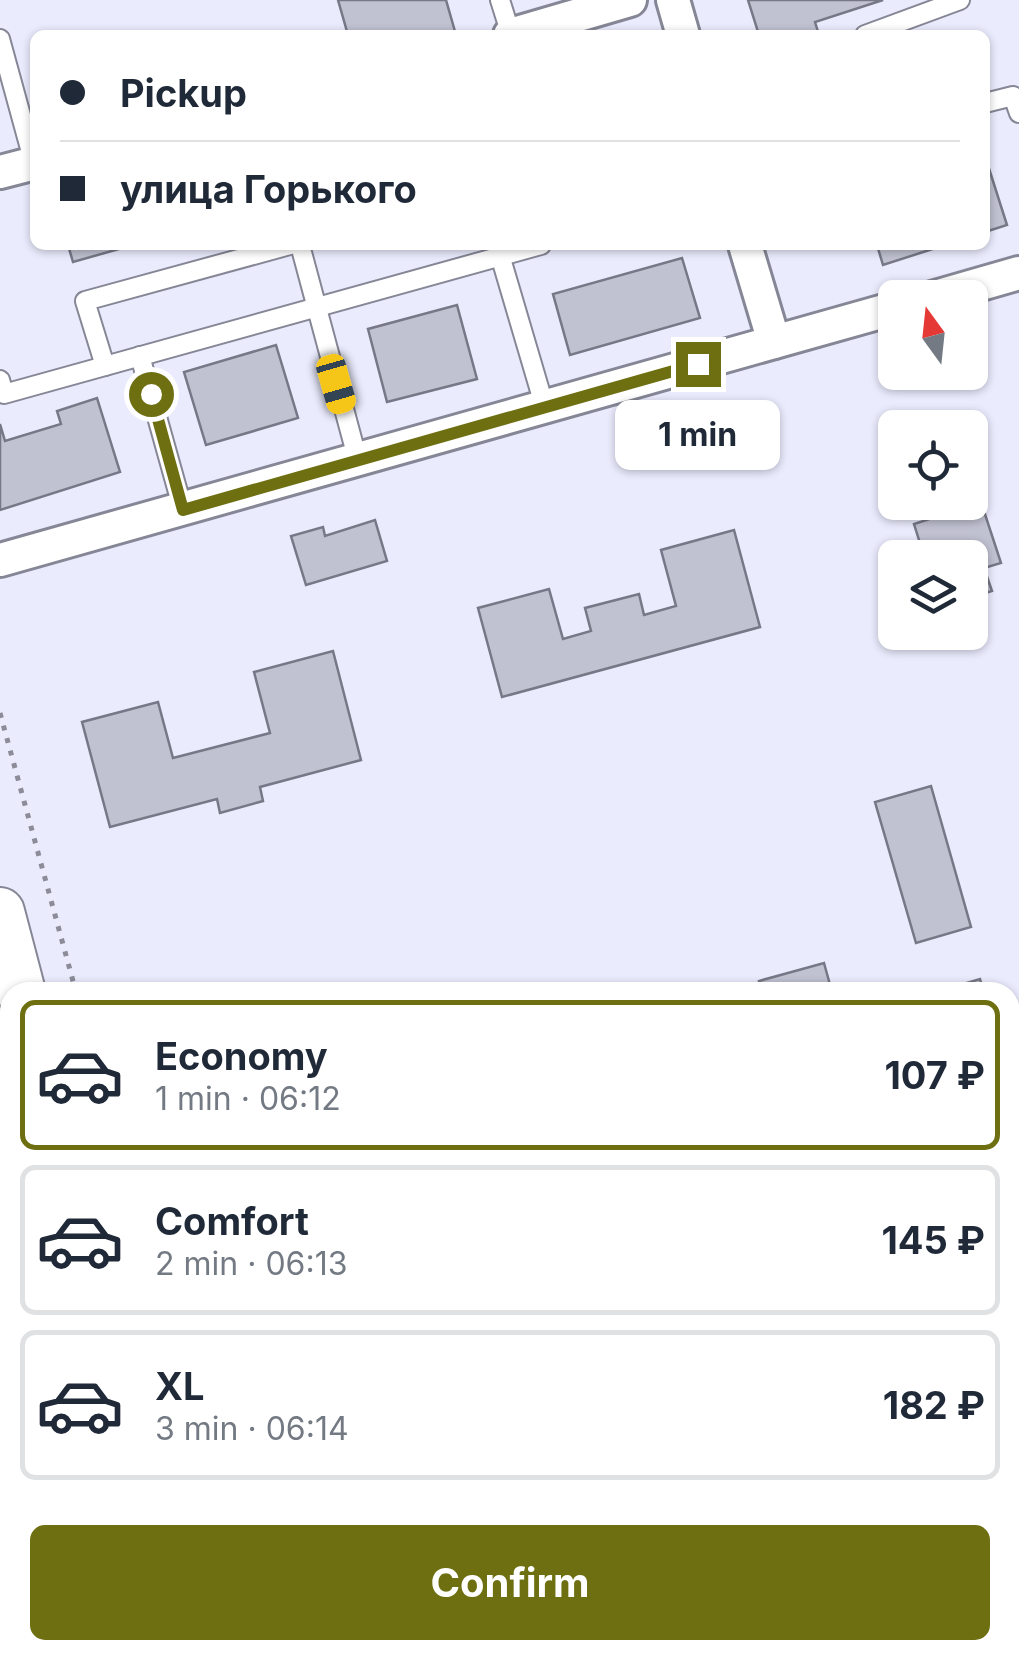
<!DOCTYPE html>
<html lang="en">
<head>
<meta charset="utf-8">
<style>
  :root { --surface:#fff; --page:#f6f6f7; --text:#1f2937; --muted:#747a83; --line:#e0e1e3; --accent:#6e6f11 }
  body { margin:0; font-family:Inter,sans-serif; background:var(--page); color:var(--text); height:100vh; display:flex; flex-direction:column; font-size:38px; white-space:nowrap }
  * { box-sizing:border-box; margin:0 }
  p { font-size:32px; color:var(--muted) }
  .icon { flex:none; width:55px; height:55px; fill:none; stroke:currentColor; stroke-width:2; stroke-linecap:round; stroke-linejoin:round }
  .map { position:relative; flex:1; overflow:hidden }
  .side { position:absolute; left:0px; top:982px; width:1020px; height:678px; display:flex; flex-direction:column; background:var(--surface); border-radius:30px 30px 0 0; box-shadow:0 2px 8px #0004 }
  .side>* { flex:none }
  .hud { position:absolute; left:30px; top:30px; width:960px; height:220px; border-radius:15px; box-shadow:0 2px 8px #0004; display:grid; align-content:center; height:220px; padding:0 30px; background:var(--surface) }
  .needle { width:65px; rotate:345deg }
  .fabs { position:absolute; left:878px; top:280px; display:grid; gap:20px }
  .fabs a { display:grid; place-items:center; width:110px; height:110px; border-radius:15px; background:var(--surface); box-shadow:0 2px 8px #0004; font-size:50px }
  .end { position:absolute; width:45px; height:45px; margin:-22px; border:12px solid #6e6f11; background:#fff; box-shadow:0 0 0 5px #fff }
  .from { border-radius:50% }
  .bubble { position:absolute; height:70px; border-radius:15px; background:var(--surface); box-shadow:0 2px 8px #0004; font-size:32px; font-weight:700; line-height:70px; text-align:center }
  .car { position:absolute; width:30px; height:60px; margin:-30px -15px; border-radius:12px; box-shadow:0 0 8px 2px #0007; background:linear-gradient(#f5c518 24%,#345 0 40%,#f5c518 0 76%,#345 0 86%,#f5c518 0) }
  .hud b { display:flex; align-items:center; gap:35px; height:95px; font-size:38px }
  .hud b+b { border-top:2px solid var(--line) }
  .hud i { width:25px; height:25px; background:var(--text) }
  ul { padding:18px 0 0; list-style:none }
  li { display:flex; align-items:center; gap:30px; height:150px; margin:0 20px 15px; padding:0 10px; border:5px solid var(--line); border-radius:15px }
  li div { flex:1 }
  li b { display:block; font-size:38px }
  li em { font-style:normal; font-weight:700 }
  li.current { border-color:var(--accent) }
  li>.icon { width:90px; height:90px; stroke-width:1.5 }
  .button { display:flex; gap:20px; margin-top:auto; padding:20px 30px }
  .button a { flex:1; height:115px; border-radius:15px; background:var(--accent); color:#fff; font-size:40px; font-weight:700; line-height:115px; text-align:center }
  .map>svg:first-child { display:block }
</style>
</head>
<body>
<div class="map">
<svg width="1019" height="1658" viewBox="0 0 1019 1658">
  <rect width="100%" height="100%" fill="#eaebfd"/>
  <g fill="#c0c1d1" stroke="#777887" stroke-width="2.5">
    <polygon points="338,0 446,0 456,35 348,35"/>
    <polygon points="748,0 883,0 815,22 819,35 759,35"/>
    <polygon points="985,156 1007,225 985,232"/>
    <polygon points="68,245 133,245 73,262"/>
    <polygon points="877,245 945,245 883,265"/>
    <polygon points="682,258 700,318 570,355 553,294"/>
    <polygon points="457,305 477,379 387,402 368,329"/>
    <polygon points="276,345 298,418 206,445 184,372"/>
    <polygon points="97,398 120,472 0,510 0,424 5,441 61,424 57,411"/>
    <polygon points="981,502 1001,563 984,568 992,591 970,598 970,558 919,558 924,556 914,524"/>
    <polygon points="375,520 387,561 306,585 291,536 323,527 325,536"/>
    <polygon points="734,530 760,627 502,697 478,608 549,589 563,639 591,631 585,608 639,594 644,615 676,606 661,550"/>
    <polygon points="333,651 361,760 260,787 263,801 220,813 217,799 110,827 82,722 158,702 173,758 270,733 254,672"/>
    <polygon points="931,786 971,927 916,943 875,802"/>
    <polygon points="824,963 832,992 762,992 759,981"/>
    <polygon points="980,979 984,992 947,992 946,989"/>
    <polygon points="1013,1054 1019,1074 1019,1090 1010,1092 1010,1055"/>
    <polygon points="0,1133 10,1169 10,1232 0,1235"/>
    <polygon points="10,1297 10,1402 0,1365 0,1300"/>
    <polygon points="1015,1487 1019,1502 1019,1618 1010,1620 1010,1488"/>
    <polygon points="7,1619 10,1622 10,1650 145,1651 119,1658 0,1658 0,1621"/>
    <polygon points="346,1650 408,1650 411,1658 349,1658"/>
    <polygon points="582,1650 921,1650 923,1658 584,1658"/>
  </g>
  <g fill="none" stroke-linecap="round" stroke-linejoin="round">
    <defs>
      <g id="service">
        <polyline points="500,0 511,35"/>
        <polyline points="865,35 960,0"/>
        <polyline points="0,39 34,163"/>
        <polyline points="985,103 1013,96 1019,113"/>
        <polyline points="300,245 358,461"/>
        <polyline points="497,245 545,408"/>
        <polyline points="140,356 183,510"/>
        <polyline points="105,366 85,301 290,245"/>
        <polyline points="0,380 4,394 541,245"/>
        <polyline points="1010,1452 1019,1449"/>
        <polyline points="0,1462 9,1493"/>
        <polyline points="0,1609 10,1606"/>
      </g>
      <g id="minor">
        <polyline points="673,0 683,35"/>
        <polyline points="510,35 630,0"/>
        <polyline points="0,172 35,163"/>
        <polyline points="745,245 774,342"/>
        <polyline points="932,298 1019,273"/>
        <polyline points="0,560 895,308"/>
      </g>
      <g id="secondary">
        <polyline points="0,912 21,992"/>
        <polyline points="210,1650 212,1658"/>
      </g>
    </defs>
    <use href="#service" stroke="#868796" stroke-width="22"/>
    <use href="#minor" stroke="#868796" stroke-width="38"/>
    <use href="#secondary" stroke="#868796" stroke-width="52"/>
    <polyline stroke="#8c8c99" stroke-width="5" stroke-dasharray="5 8" stroke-linecap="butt" points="0,713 76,992"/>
    <use href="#service" stroke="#fff" stroke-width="18"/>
    <use href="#minor" stroke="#fff" stroke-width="32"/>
    <use href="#secondary" stroke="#fff" stroke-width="48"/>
  </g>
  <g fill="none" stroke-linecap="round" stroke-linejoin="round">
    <polyline stroke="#6e6f11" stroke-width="12" points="151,394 183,510 698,364"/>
  </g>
</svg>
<div class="fabs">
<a><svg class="needle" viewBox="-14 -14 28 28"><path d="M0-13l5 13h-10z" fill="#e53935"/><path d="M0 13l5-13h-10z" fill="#747a83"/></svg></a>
<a><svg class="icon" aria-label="locate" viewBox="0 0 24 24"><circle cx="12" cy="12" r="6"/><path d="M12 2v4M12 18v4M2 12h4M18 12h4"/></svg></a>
<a><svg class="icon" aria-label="layers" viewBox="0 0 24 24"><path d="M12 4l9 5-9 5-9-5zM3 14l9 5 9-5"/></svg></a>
</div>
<i class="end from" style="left:151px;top:394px"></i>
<i class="end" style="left:698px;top:364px"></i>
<div class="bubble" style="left:615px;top:400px;width:165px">1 min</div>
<i class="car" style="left:336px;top:384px;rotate:164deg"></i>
<div class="hud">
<b><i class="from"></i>Pickup</b>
<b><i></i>улица Горького</b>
</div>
<section class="side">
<ul>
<li class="current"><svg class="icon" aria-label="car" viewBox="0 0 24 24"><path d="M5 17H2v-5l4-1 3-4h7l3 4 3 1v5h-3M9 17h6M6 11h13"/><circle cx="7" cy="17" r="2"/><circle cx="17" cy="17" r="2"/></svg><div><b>Economy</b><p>1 min · 06:12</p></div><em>107 ₽</em></li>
<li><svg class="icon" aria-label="car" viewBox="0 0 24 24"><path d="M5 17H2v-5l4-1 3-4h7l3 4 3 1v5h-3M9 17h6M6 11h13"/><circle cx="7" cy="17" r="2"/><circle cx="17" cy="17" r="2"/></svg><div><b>Comfort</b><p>2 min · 06:13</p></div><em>145 ₽</em></li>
<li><svg class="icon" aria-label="car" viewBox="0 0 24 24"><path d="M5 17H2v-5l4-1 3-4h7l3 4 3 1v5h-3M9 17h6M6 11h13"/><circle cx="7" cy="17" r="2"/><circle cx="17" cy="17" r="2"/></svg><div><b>XL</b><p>3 min · 06:14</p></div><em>182 ₽</em></li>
</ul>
<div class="button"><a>Confirm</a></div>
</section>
</div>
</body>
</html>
